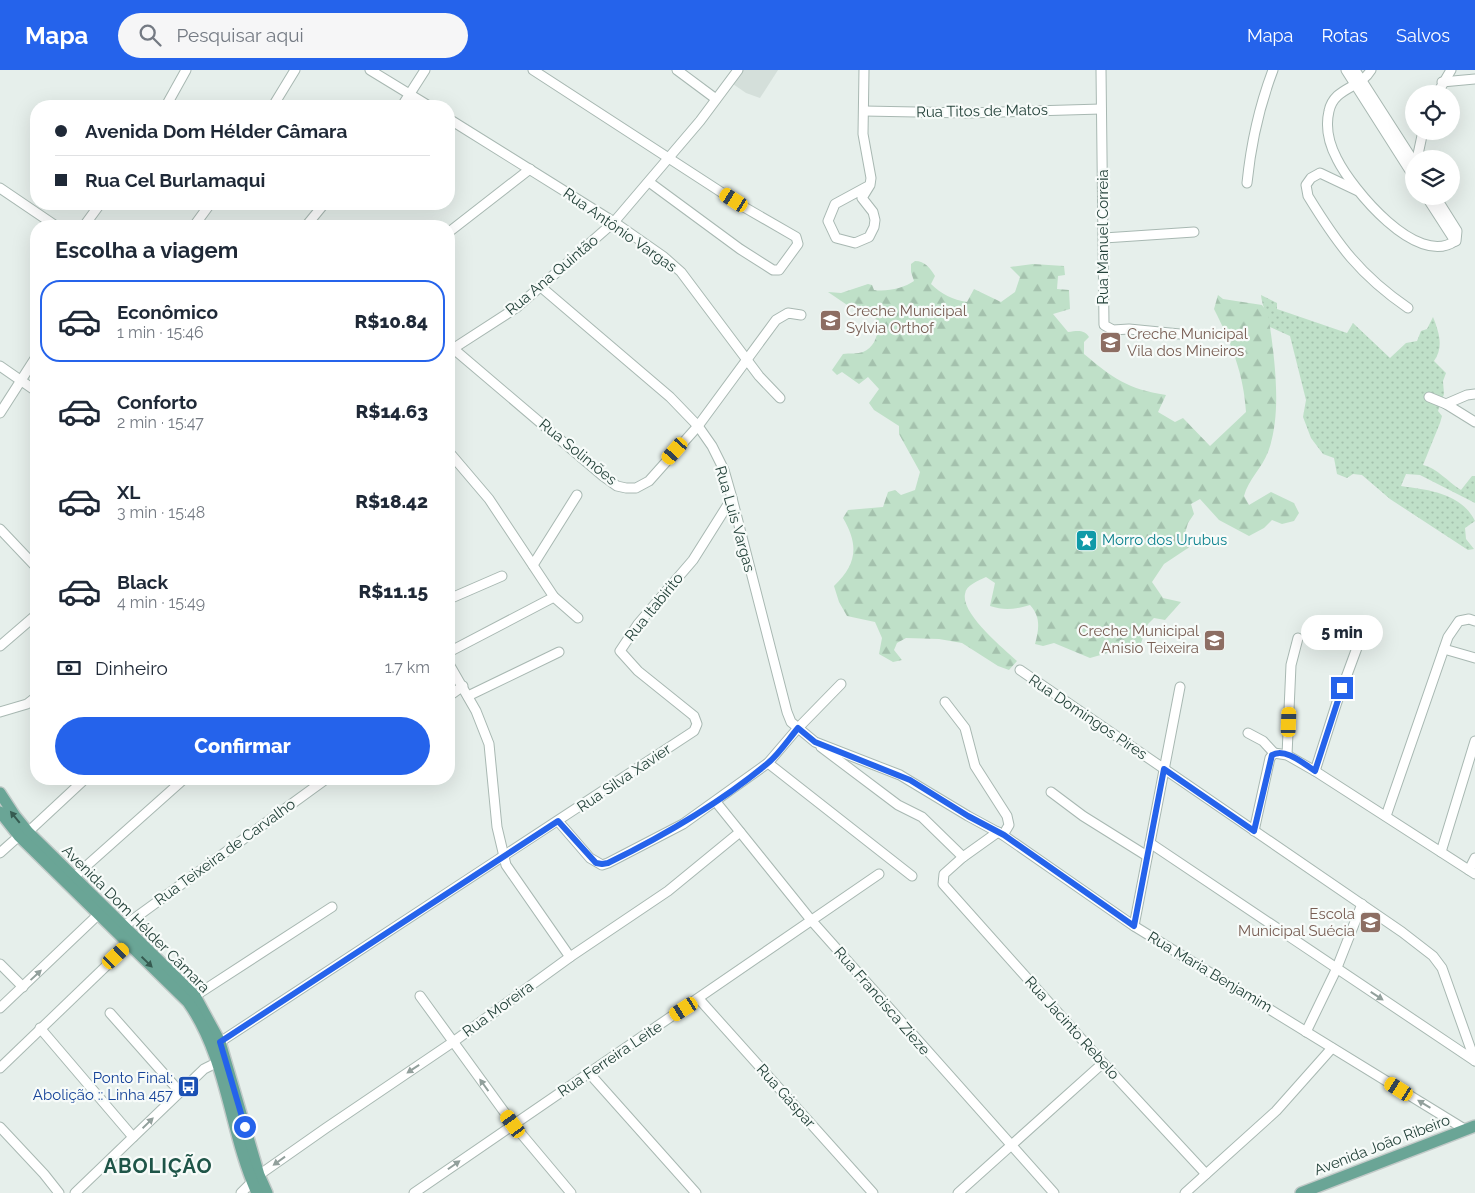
<!DOCTYPE html>
<html lang="pt">
<head>
<meta charset="utf-8">
<style>
  :root { --surface:#fff; --page:#f6f6f7; --text:#1f2937; --muted:#747a83; --line:#e0e1e3; --accent:#2563eb }
  body { margin:0; font-family:Raleway,sans-serif; background:var(--page); color:var(--text); height:100vh; display:flex; flex-direction:column; font-size:19px; white-space:nowrap }
  * { box-sizing:border-box; margin:0 }
  p { font-size:16px; color:var(--muted) }
  .icon { flex:none; width:28px; height:28px; fill:none; stroke:currentColor; stroke-width:2; stroke-linecap:round; stroke-linejoin:round }
  .map { position:relative; flex:1; overflow:hidden }
  .drawer { position:absolute; left:30px; top:150px; width:425px; height:565px; display:flex; flex-direction:column; background:var(--surface); border-radius:20px; box-shadow:0 5px 20px #0002 }
  .drawer>* { flex:none }
  .banner { position:absolute; left:30px; top:30px; width:425px; height:110px; border-radius:20px; box-shadow:0 5px 20px #0002; display:grid; align-content:center; height:110px; padding:0 25px; background:var(--surface) }
  .controls { position:absolute; left:1405px; top:15px; display:grid; gap:10px }
  .controls a { display:grid; place-items:center; width:55px; height:55px; border-radius:50%; background:var(--surface); box-shadow:0 5px 20px #0002; font-size:25px }
  .end { position:absolute; width:22px; height:22px; margin:-11px; border:6px solid #2563eb; background:#fff; box-shadow:0 0 0 2px #fff }
  .from { border-radius:50% }
  .bubble { position:absolute; height:35px; border-radius:18px; background:var(--surface); box-shadow:0 5px 20px #0002; font-size:16px; font-weight:800; line-height:35px; text-align:center }
  .car { position:absolute; width:15px; height:30px; margin:-15px -8px; border-radius:6px; box-shadow:0 0 4px 1px #0007; background:linear-gradient(#f5c518 24%,#345 0 40%,#f5c518 0 76%,#345 0 86%,#f5c518 0) }
  .banner b { display:flex; align-items:center; gap:18px; height:48px; font-size:19px }
  .banner b+b { border-top:1px solid var(--line) }
  .banner i { width:12px; height:12px; background:var(--text) }
  ul { padding:0; list-style:none }
  li { display:flex; align-items:center; gap:15px; height:82px; margin:0 10px 8px; padding:0 15px; border:2px solid transparent; border-radius:20px }
  li div { flex:1 }
  li b { display:block; font-size:19px }
  li em { font-style:normal; font-weight:800 }
  li.on { border-color:var(--accent) }
  li>.icon { width:45px; height:45px; stroke-width:1.5 }
  h2 { padding:0 25px; font-size:22px; line-height:60px }
  .pay { display:flex; align-items:center; gap:12px; height:55px; padding:0 25px; font-size:19px }
  .pay p { margin-inline-start:auto }
  .cta { display:flex; gap:10px; margin-top:auto; padding:10px 25px }
  .cta a { flex:1; height:58px; border-radius:30px; background:var(--accent); color:#fff; font-size:20px; font-weight:800; line-height:58px; text-align:center }
  header { display:flex; align-items:center; gap:30px; box-sizing:border-box; height:70px; padding:0 25px; background:var(--accent); color:#fff }
  header strong { font-size:24px }
  nav { display:flex; gap:28px; margin-inline-start:auto; font-size:18px }
  .search { width:350px; height:45px; background:var(--page); display:flex; align-items:center; gap:12px; box-sizing:border-box; padding:0 18px; border-radius:28px; color:var(--muted); font-size:19px }
  .map>svg:first-child { display:block }
</style>
</head>
<body>
<header>
<strong>Mapa</strong>
<div class="search"><svg class="icon" aria-label="search" viewBox="0 0 24 24"><circle cx="10" cy="10" r="6"/><path d="M15 15l6 6"/></svg>Pesquisar aqui</div>
<nav><a>Mapa</a><a>Rotas</a><a>Salvos</a></nav>
</header>
<div class="map">
<svg width="1475" height="1123" viewBox="0 0 1475 1123">
  <defs>
    <pattern id="grass-dots" width="8" height="8" patternUnits="userSpaceOnUse" patternTransform="scale(1.25)"><rect width="8" height="8" fill="#bfe0c8"/><path d="M2 2h.1M6 6h.1" fill="none" stroke="#a4c1ad" stroke-width="1.8" stroke-linecap="round"/></pattern>
    <pattern id="forest-firs" width="22" height="20" patternUnits="userSpaceOnUse" patternTransform="scale(1.25)"><rect width="22" height="20" fill="#bfe0c8"/><path d="M5 1l3.5 6h-7zM16 11l3.5 6h-7z" fill="#a4c1ad"/></pattern>
  </defs>
  <rect width="100%" height="100%" fill="#e6efeb"/>
  <polygon fill="#d4dfda" points="743,0 778,0 760,28 746,23 733,14"/>
  <path fill="url(#grass-dots)" d="M1261 225 1277 233V239L1347 263 1353 253 1390 288 1406 273 1417 271 1421 261 1427 259 1433 247C1439 262 1444 277 1434 291L1446 303 1443 311 1444 324 1438 341 1442 346 1440 353 1423 395C1437 398 1448 412 1461 420L1472 406H1475V433L1420 405 1406 404 1401 416C1429 420 1461 423 1475 451L1465 458 1466 469 1474 479 1468 480 1390 429 1362 405 1353 404 1347 408 1337 404 1334 388 1323 384 1311 368 1303 347 1306 330 1290 266 1270 257C1268 245 1262 237 1261 225Z"/>
  <path fill="url(#forest-firs)" d="M915 191C925 191 930 198 935 206L931 214C941 224 953 230 967 232L974 219 1001 232 1015 222 1020 207 1010 197 1033 194 1064 196 1065 205 1058 206 1057 219 1069 220 1070 239 1053 244 1068 262C1077 261 1084 259 1089 267L1084 272V284C1113 308 1127 319 1166 325L1158 342 1175 352 1183 348 1210 376 1246 342C1244 305 1231 272 1214 239L1218 225 1223 229 1262 235 1268 243C1274 284 1283 343 1268 382 1262 398 1248 410 1244 426L1249 435 1271 422 1294 433 1299 443 1294 451 1282 454 1272 450 1264 458 1249 466 1219 450 1200 429 1191 434 1194 444 1188 453 1185 463 1191 476 1164 494 1152 512 1163 528 1181 532 1165 550 1154 548 1148 554 1141 573 1134 579 1111 582 1090 588 1054 573 1043 576 1035 574C1039 559 1041 547 1030 535 1016 539 1005 541 990 536L995 513 986 507C978 511 966 515 965 524 961 544 1003 578 1017 591L1009 600 998 596 962 573 939 569 906 568 897 573 894 580 902 590 893 592 879 584 882 568 875 552 847 546 839 532 834 516C857 494 859 475 843 448L848 440 883 437 888 422 895 420 901 425 915 420 920 402 899 364V356L874 340 869 333 879 319 868 307 859 314 842 302 837 305 832 300 843 284C849 283 858 284 863 282 881 274 881 250 869 238L853 239 828 222 841 223 868 214 872 215 874 220C887 222 904 218 914 211L911 202V194Z"/>
  <g fill="none" stroke-linecap="round" stroke-linejoin="round">
    <defs>
      <g id="minor">
        <polyline points="370,0 429,36"/>
        <polyline points="533,0 744,137 796,167 798,174 779,200 773,200 740,179 649,112"/>
        <polyline points="677,0 716,29"/>
        <polyline points="864,0 863,64 871,108 870,115 862,128 873,142 875,150 874,157 869,167 855,173 836,168 828,151 835,134 870,115"/>
        <polyline points="1101,0 1104,255 1113,260 1129,259 1180,264"/>
        <polyline points="1346,0 1414,107"/>
        <polyline points="1355,0 1414,92"/>
        <path d="M1371 0C1360 19 1334 17 1329 41 1325 58 1329 74 1337 89 1352 119 1417 198 1455 171"/>
        <polyline points="1442,12 1475,9"/>
        <polyline points="1437,24 1451,0"/>
        <polyline points="166,36 186,0"/>
        <polyline points="273,36 295,0"/>
        <polyline points="402,36 425,0"/>
        <polyline points="864,41 968,43 1101,39"/>
        <polyline points="449,49 614,152 664,187 681,202 759,306 780,328"/>
        <polyline points="1417,89 1423,61"/>
        <path d="M1247 113C1251 73 1259 37 1273 0"/>
        <polyline points="0,118 56,156"/>
        <path d="M1358 121 1320 103 1311 108 1306 115 1308 126C1338 175 1360 205 1408 238"/>
        <polyline points="1426,126 1455,171"/>
        <polyline points="1435,126 1457,161 1456,171"/>
        <polyline points="84,156 100,134"/>
        <polyline points="194,156 210,134"/>
        <polyline points="306,156 324,134"/>
        <polyline points="449,162 530,99"/>
        <polyline points="1104,168 1194,162"/>
        <polyline points="541,217 670,327 698,356 712,376 724,400 732,428 787,642 791,652 815,672 900,705 968,746 1003,765 1134,856 1466,1060"/>
        <polyline points="449,275 603,406 617,416 626,418 636,418 649,411 698,356 776,250 788,243 801,245"/>
        <polyline points="451,280 516,238 614,152 700,51 738,0"/>
        <polyline points="0,296 36,321"/>
        <polyline points="1429,327 1446,334 1475,352"/>
        <polyline points="1446,334 1467,325 1475,324"/>
        <polyline points="0,343 36,287"/>
        <polyline points="449,382 489,429 554,527 578,548"/>
        <polyline points="0,459 36,497"/>
        <polyline points="533,495 577,425"/>
        <polyline points="449,529 502,506"/>
        <polyline points="0,576 36,545"/>
        <polyline points="1444,579 1475,588"/>
        <polyline points="449,582 554,527"/>
        <polyline points="449,594 476,641 489,674 497,757 506,795 570,887"/>
        <polyline points="1020,600 1402,862 1433,886 1442,898 1475,991"/>
        <polyline points="449,626 463,616"/>
        <polyline points="468,626 559,582"/>
        <polyline points="945,632 965,658 975,696 1007,746 1009,755 1003,765"/>
        <polyline points="0,642 27,634 36,627"/>
        <polyline points="1248,663 1263,671 1274,683"/>
        <polyline points="821,677 898,735 922,747 963,787"/>
        <polyline points="1274,683 1287,685 1315,701 1475,804"/>
        <polyline points="1287,685 1291,595 1298,568"/>
        <polyline points="768,693 912,806"/>
        <polyline points="1315,701 1337,632 1358,575"/>
        <polyline points="1051,722 1083,746 1147,786"/>
        <polyline points="716,732 811,850 1054,1123"/>
        <polyline points="1386,746 1448,567 1459,551 1469,549 1475,551"/>
        <polyline points="558,751 590,788 602,795 608,793 683,754 768,693 798,658 841,614"/>
        <polyline points="1254,761 1270,688 1274,683"/>
        <polyline points="28,762 85,709"/>
        <polyline points="998,762 963,787 944,804 943,814 1103,993 1206,1104"/>
        <polyline points="1150,773 1475,991"/>
        <polyline points="1441,782 1475,671"/>
        <polyline points="0,783 19,766"/>
        <polyline points="1469,800 1475,788"/>
        <polyline points="74,807 184,709"/>
        <polyline points="124,856 326,709"/>
        <polyline points="1134,856 1180,617"/>
        <polyline points="0,894 23,917"/>
        <polyline points="195,926 332,837"/>
        <polyline points="420,926 513,1054 571,1123"/>
        <polyline points="699,929 873,1123"/>
        <polyline points="0,938 103,840"/>
        <polyline points="110,943 180,1022"/>
        <polyline points="40,958 133,1067"/>
        <polyline points="1306,962 1336,900 1362,834"/>
        <polyline points="220,972 694,661 697,654 694,646 638,601 620,581 638,554 693,490 732,428"/>
        <polyline points="0,998 129,874"/>
        <polyline points="589,1003 696,1123"/>
        <polyline points="0,1057 44,1104 59,1123"/>
        <polyline points="75,1123 204,999 218,992"/>
        <polyline points="241,1123 259,1105 326,1058 453,972 570,887 668,821 740,762"/>
        <polyline points="414,1123 879,804"/>
        <polyline points="958,1123 1103,993"/>
        <polyline points="1185,1123 1276,1041 1332,978"/>
      </g>
      <g id="major">
        <polyline points="0,723 15,746 28,762 195,926 220,972 259,1105 267,1123"/>
        <path d="M0 742 19 766 188 932C228 989 229 1061 257 1123"/>
        <polyline points="1301,1123 1475,1056"/>
      </g>
    </defs>
    <use href="#minor" stroke="#a8b8b2" stroke-width="11"/>
    <use href="#major" stroke="#c2cac8" stroke-width="14"/>
    <use href="#minor" stroke="#fff" stroke-width="9"/>
    <use href="#major" stroke="#6aa596" stroke-width="11"/>
  </g>
  <defs><path id="oneway-solid" d="M-6-.8H1V-3.2L6.5 0L1 3.2V.8H-6Z" transform="scale(1.25)"/></defs>
  <g fill="#365b51">
    <use href="#oneway-solid" transform="translate(15 747) rotate(-129)"/>
    <use href="#oneway-solid" transform="translate(147 892) rotate(44)"/>
  </g>
  <g fill="#92a09c">
    <use href="#oneway-solid" transform="translate(36 905) rotate(-43)"/>
    <use href="#oneway-solid" transform="translate(1377 926) rotate(33)"/>
    <use href="#oneway-solid" transform="translate(413 999) rotate(146)"/>
    <use href="#oneway-solid" transform="translate(484 1015) rotate(-126)"/>
    <use href="#oneway-solid" transform="translate(1424 1034) rotate(-149)"/>
    <use href="#oneway-solid" transform="translate(148 1053) rotate(-44)"/>
    <use href="#oneway-solid" transform="translate(279 1091) rotate(144)"/>
    <use href="#oneway-solid" transform="translate(454 1095) rotate(-35)"/>
  </g>
  <g fill="none" stroke-linecap="round" stroke-linejoin="round">
    <path stroke="#2563eb" stroke-width="6" d="M245 1057 220 972 558 751 596 793 602 794 608 793C665 765 719 734 768 693 779 684 788 670 798 658L815 672 910 710 968 746 1004 765 1134 856 1164 699 1254 761 1272 685C1285 677 1304 694 1315 701L1342 618"/>
  </g>
  <defs>
    <symbol id="school-square" viewBox="-11 -11 22 22"><rect x="-9" y="-9" width="18" height="18" rx="4" fill="#8d6e63" stroke="#f7fbf9"/><path d="M0-5L7-2L0 1L-7-2ZM-4 1L0 2.5L4 1V4Q0 6-4 4Z" fill="#fff"/></symbol>
    <symbol id="sight-square" viewBox="-11 -11 22 22"><rect x="-9" y="-9" width="18" height="18" rx="4" fill="#0f9aa8" stroke="#f7fbf9"/><path d="M0-6L1.8-2.2L6-1.7L2.9 1.2L3.7 5.4L0 3.3L-3.7 5.4L-2.9 1.2L-6-1.7L-1.8-2.2Z" fill="#fff"/></symbol>
    <symbol id="bus-square" viewBox="-11 -11 22 22"><rect x="-9" y="-9" width="18" height="18" rx="4" fill="#1a4fb4" stroke="#f7fbf9"/><path d="M-5-6H5V4H4V6H2V4H-2V6H-4V4H-5ZM-3.5-4V0h7V-4ZM-3.5 1.2v1.5H-2V1.2ZM2 1.2v1.5H3.5V1.2Z" fill="#fff"/></symbol>
  </defs>
  <g fill-rule="evenodd">
    <use href="#school-square" x="818" y="238" width="25" height="25"/>
    <use href="#school-square" x="1098" y="260" width="25" height="25"/>
    <use href="#sight-square" x="1074" y="458" width="25" height="25"/>
    <use href="#school-square" x="1202" y="558" width="25" height="25"/>
    <use href="#school-square" x="1358" y="840" width="25" height="25"/>
    <use href="#bus-square" x="176" y="1004" width="25" height="25"/>
  </g>
  <g text-anchor="middle" dominant-baseline="central" stroke-width="4.5" stroke-linejoin="round" paint-order="stroke">
    <g font-size="15" fill="#24423a" stroke="#f7fbf9">
      <text transform="translate(982 41) rotate(-1)">Rua Titos de Matos</text>
      <text transform="translate(620 160) rotate(35)">Rua Antônio Vargas</text>
      <text transform="translate(1103 167) rotate(-90)">Rua Manuel Correia</text>
      <text transform="translate(552 205) rotate(-40)">Rua Ana Quintão</text>
      <text transform="translate(578 382) rotate(39)">Rua Solimões</text>
      <text transform="translate(735 449) rotate(74)">Rua Luis Vargas</text>
      <text transform="translate(654 537) rotate(-51)">Rua Itabirito</text>
      <text transform="translate(1088 647) rotate(34)">Rua Domingos Pires</text>
      <text transform="translate(624 708) rotate(-34)">Rua Silva Xavier</text>
      <text transform="translate(225 782) rotate(-36)">Rua Teixeira de Carvalho</text>
      <text transform="translate(136 849) rotate(45)">Avenida Dom Hélder Câmara</text>
      <text transform="translate(1210 902) rotate(31)">Rua Maria Benjamim</text>
      <text transform="translate(882 931) rotate(49)">Rua Francisca Zieze</text>
      <text transform="translate(498 939) rotate(-36)">Rua Moreira</text>
      <text transform="translate(1072 958) rotate(48)">Rua Jacinto Rebelo</text>
      <text transform="translate(610 989) rotate(-34)">Rua Ferreira Leite</text>
      <text transform="translate(786 1026) rotate(48)">Rua Gáspar</text>
      <text transform="translate(1382 1075) rotate(-21)">Avenida João Ribeiro</text>
    </g>
    <g font-size="15" fill="#785e54" stroke="#f7fbf9" text-anchor="start">
      <text x="846" y="241">Creche Municipal<tspan x="846" dy="17">Sylvia Orthof</tspan></text>
      <text x="1127" y="264">Creche Municipal<tspan x="1127" dy="17">Vila dos Mineiros</tspan></text>
      <text x="1199" y="561" text-anchor="end">Creche Municipal<tspan x="1199" dy="17">An¡sio Teixeira</tspan></text>
      <text x="1355" y="844" text-anchor="end">Escola<tspan x="1355" dy="17">Municipal Suécia</tspan></text>
    </g>
    <g font-size="15" fill="#0d838f" stroke="#f7fbf9" text-anchor="start">
      <text x="1102" y="470">Morro dos Urubus</text>
    </g>
    <g font-size="15" fill="#164399" stroke="#f7fbf9" text-anchor="end">
      <text x="173" y="1008">Ponto Final:<tspan x="173" dy="17">Abolição :: Linha 457</tspan></text>
    </g>
    <g font-size="20" font-weight="bold" letter-spacing="1" fill="#1f5548" stroke="#f7fbf9">
      <text x="158" y="1096">ABOLIÇÃO</text>
    </g>
  </g>
</svg>
<div class="controls">
<a><svg class="icon" aria-label="locate" viewBox="0 0 24 24"><circle cx="12" cy="12" r="6"/><path d="M12 2v4M12 18v4M2 12h4M18 12h4"/></svg></a>
<a><svg class="icon" aria-label="layers" viewBox="0 0 24 24"><path d="M12 4l9 5-9 5-9-5zM3 14l9 5 9-5"/></svg></a>
</div>
<i class="end from" style="left:245px;top:1057px"></i>
<i class="end" style="left:1342px;top:618px"></i>
<div class="bubble" style="left:1301px;top:545px;width:82px">5 min</div>
<i class="car" style="left:734px;top:130px;rotate:303deg"></i>
<i class="car" style="left:675px;top:381px;rotate:221deg"></i>
<i class="car" style="left:1289px;top:652px;rotate:2deg"></i>
<i class="car" style="left:116px;top:886px;rotate:47deg"></i>
<i class="car" style="left:684px;top:939px;rotate:238deg"></i>
<i class="car" style="left:1399px;top:1019px;rotate:302deg"></i>
<i class="car" style="left:513px;top:1054px;rotate:324deg"></i>
<div class="banner">
<b><i class="from"></i>Avenida Dom Hélder Câmara</b>
<b><i></i>Rua Cel Burlamaqui</b>
</div>
<section class="drawer">
<h2>Escolha a viagem</h2>
<ul>
<li class="on"><svg class="icon" aria-label="car" viewBox="0 0 24 24"><path d="M5 17H2v-5l4-1 3-4h7l3 4 3 1v5h-3M9 17h6M6 11h13"/><circle cx="7" cy="17" r="2"/><circle cx="17" cy="17" r="2"/></svg><div><b>Econômico</b><p>1 min · 15:46</p></div><em>R$10.84</em></li>
<li><svg class="icon" aria-label="car" viewBox="0 0 24 24"><path d="M5 17H2v-5l4-1 3-4h7l3 4 3 1v5h-3M9 17h6M6 11h13"/><circle cx="7" cy="17" r="2"/><circle cx="17" cy="17" r="2"/></svg><div><b>Conforto</b><p>2 min · 15:47</p></div><em>R$14.63</em></li>
<li><svg class="icon" aria-label="car" viewBox="0 0 24 24"><path d="M5 17H2v-5l4-1 3-4h7l3 4 3 1v5h-3M9 17h6M6 11h13"/><circle cx="7" cy="17" r="2"/><circle cx="17" cy="17" r="2"/></svg><div><b>XL</b><p>3 min · 15:48</p></div><em>R$18.42</em></li>
<li><svg class="icon" aria-label="car" viewBox="0 0 24 24"><path d="M5 17H2v-5l4-1 3-4h7l3 4 3 1v5h-3M9 17h6M6 11h13"/><circle cx="7" cy="17" r="2"/><circle cx="17" cy="17" r="2"/></svg><div><b>Black</b><p>4 min · 15:49</p></div><em>R$11.15</em></li>
</ul>
<div class="pay"><svg class="icon" aria-label="cash" viewBox="0 0 24 24"><path d="M3 7h18v10H3z"/><circle cx="12" cy="12" r="2"/></svg>Dinheiro<p>1.7 km</p></div>
<div class="cta"><a>Confirmar</a></div>
</section>
</div>
</body>
</html>
